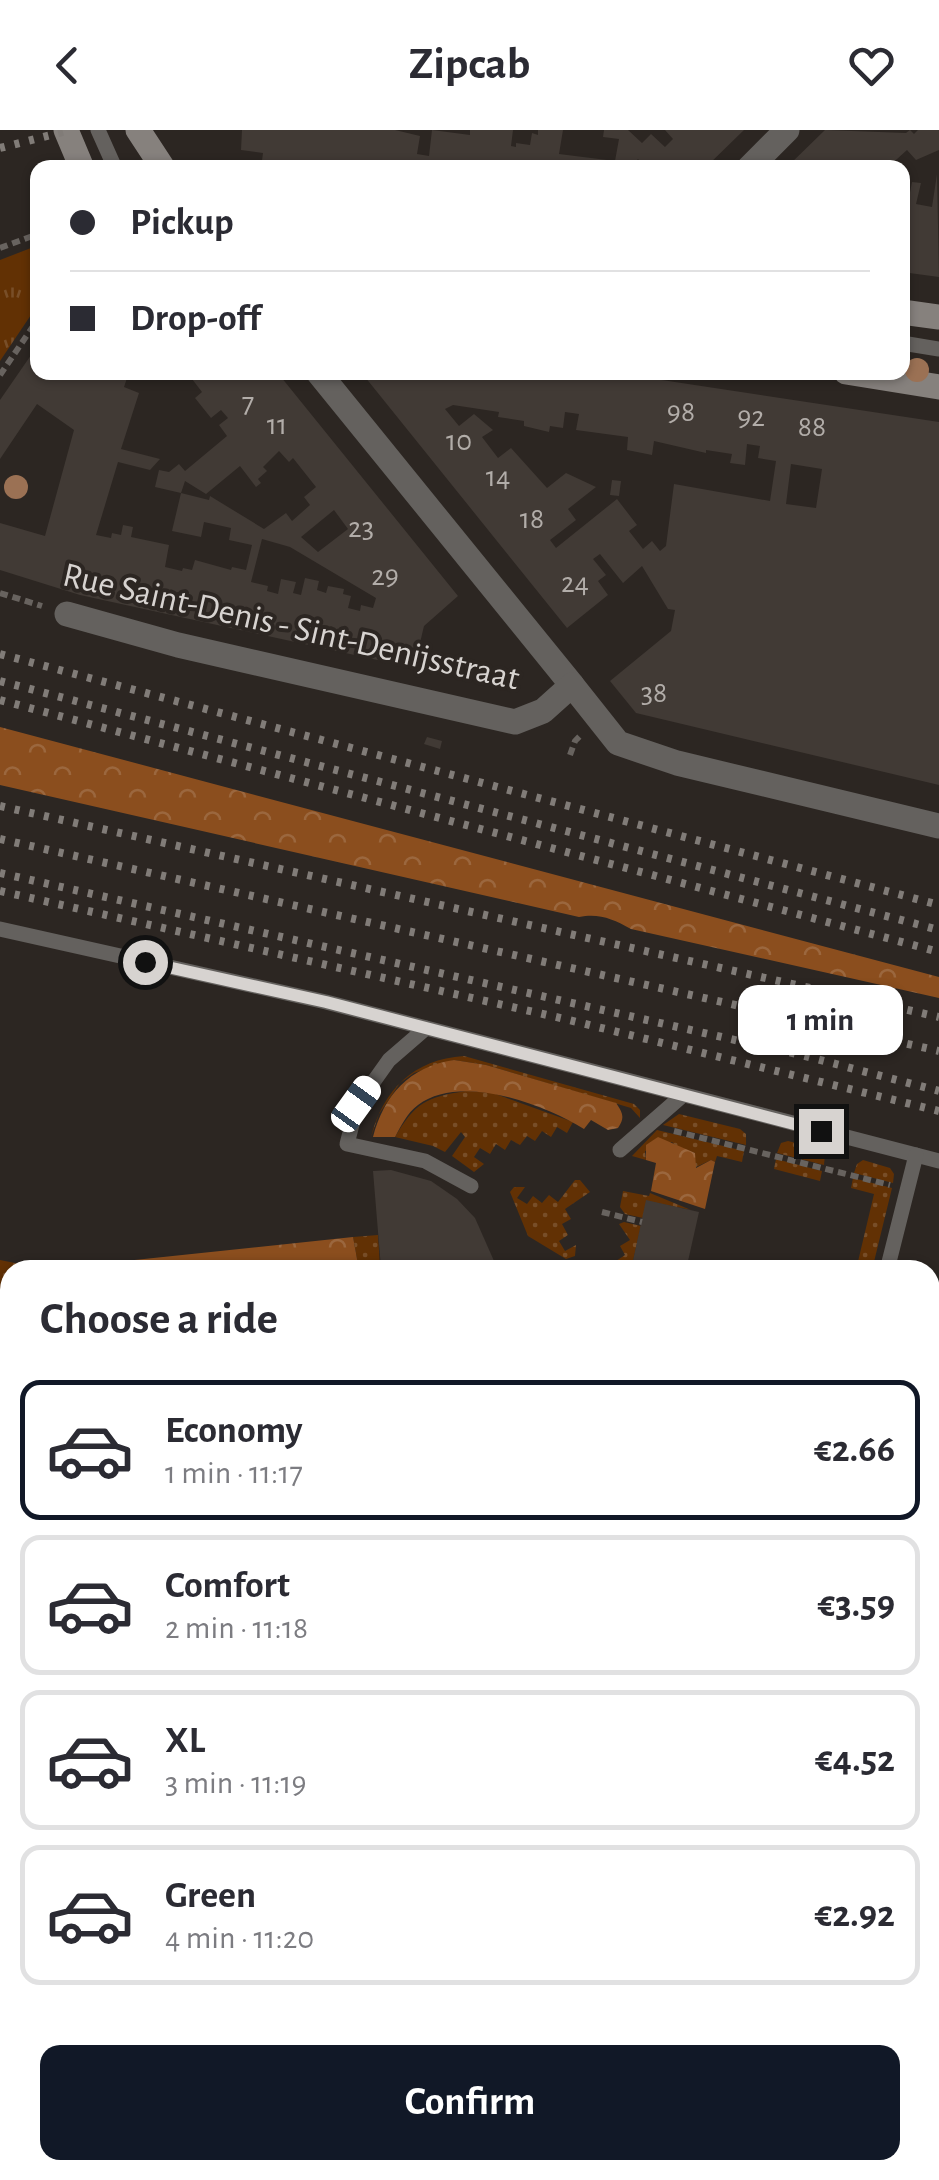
<!DOCTYPE html>
<html lang="en">
<head>
<meta charset="utf-8">
<style>
  :root { --surface:#fff; --page:#f2f2f3; --text:#2b2b33; --muted:#7c7c81; --line:#e1e1e2; --accent:#111827 }
  body { margin:0; font-family:"Alegreya Sans",sans-serif; background:var(--page); color:var(--text); height:100vh; display:flex; flex-direction:column; font-size:38px; white-space:nowrap }
  * { box-sizing:border-box; margin:0 }
  p { font-size:32px; color:var(--muted) }
  .icon { flex:none; width:55px; height:55px; fill:none; stroke:currentColor; stroke-width:2; stroke-linecap:round; stroke-linejoin:round }
  .map { position:relative; flex:1; overflow:hidden }
  .sheet { position:absolute; left:0px; top:1130px; width:940px; height:920px; display:flex; flex-direction:column; background:var(--surface); border-radius:30px 30px 0 0; box-shadow:0 2px 8px #0004 }
  .sheet>* { flex:none }
  .banner { position:absolute; left:30px; top:30px; width:880px; height:220px; border-radius:20px; box-shadow:0 2px 8px #0004; display:grid; align-content:center; height:220px; padding:0 40px; background:var(--surface) }
  .end { position:absolute; width:45px; height:45px; margin:-22px; border:12px solid #d7d3d0; background:#111; box-shadow:0 0 0 5px #111 }
  .from { border-radius:50% }
  .bubble { position:absolute; height:70px; border-radius:20px; background:var(--surface); box-shadow:0 2px 8px #0004; font-size:32px; font-weight:700; line-height:70px; text-align:center }
  .car { position:absolute; width:30px; height:60px; margin:-30px -15px; border-radius:12px; box-shadow:0 0 8px 2px #0007; background:linear-gradient(#fff 24%,#345 0 40%,#fff 0 76%,#345 0 86%,#fff 0) }
  .banner b { display:flex; align-items:center; gap:35px; height:95px; font-size:38px }
  .banner b+b { border-top:2px solid var(--line) }
  .banner i { width:25px; height:25px; background:var(--text) }
  ul { padding:0; list-style:none }
  li { display:flex; align-items:center; gap:30px; height:140px; margin:0 20px 15px; padding:0 20px; border:5px solid var(--line); border-radius:20px }
  li div { flex:1 }
  li b { display:block; font-size:38px }
  li em { font-style:normal; font-weight:700 }
  li.on { border-color:var(--accent) }
  li>.icon { width:90px; height:90px; stroke-width:1.5 }
  h2 { padding:0 40px; font-size:45px; line-height:120px }
  .primary-button { display:flex; gap:20px; margin-top:auto; padding:20px 40px }
  .primary-button a { flex:1; height:115px; border-radius:20px; background:var(--accent); color:#fff; font-size:40px; font-weight:700; line-height:115px; text-align:center }
  header { display:flex; justify-content:space-between; align-items:center; height:130px; padding:0 40px; background:var(--surface); font-size:45px; font-weight:700 }
  .map>svg:first-child { display:block }
</style>
</head>
<body>
<header><svg class="icon" aria-label="back" viewBox="0 0 24 24"><path d="M15 5l-7 7 7 7"/></svg>Zipcab<svg class="icon" aria-label="heart" viewBox="0 0 24 24"><path d="M12 20l-8-8c-3-5 5-10 8-4 3-6 11-1 8 4z"/></svg></header>
<div class="map">
<svg width="939" height="2050" viewBox="0 0 939 2050">
  <defs>
    <pattern id="grass-dots" width="8" height="8" patternUnits="userSpaceOnUse" patternTransform="scale(2.5)"><rect width="8" height="8" fill="#623104"/><path d="M2 2h.1M6 6h.1" fill="none" stroke="#784e28" stroke-width="1.8" stroke-linecap="round"/></pattern>
    <pattern id="forest-crowns" width="20" height="18" patternUnits="userSpaceOnUse" patternTransform="scale(2.5)"><rect width="20" height="18" fill="#8b4e1e"/><path d="M2 6a3 3 0 1 1 6 0M12 15a3 3 0 1 1 6 0" fill="none" stroke="#9b673e"/></pattern>
    <pattern id="park-tufts" width="24" height="20" patternUnits="userSpaceOnUse" patternTransform="scale(2.5)"><rect width="24" height="20" fill="#623104"/><path d="M3 7l-1-3M5 7V3M7 7l1-3M15 17l-1-3M17 17v-4M19 17l1-3" fill="none" stroke="#784e28"/></pattern>
  </defs>
  <rect width="100%" height="100%" fill="#2c2622"/>
  <g fill="url(#grass-dots)">
    <path d="M464 926 634 974 640 980V988L631 978 486 935 454 930 414 943 400 953 379 984 371 1007C383 960 414 929 464 926Z"/>
    <path d="M466 961 493 963 573 992 567 1003 557 997 551 1007 542 1001 535 1011 527 1006 520 1015 511 1010 505 1020 496 1014 490 1024 480 1018 474 1027 484 1034 474 1042 452 1026 465 1007 461 1002 445 1022 433 1016 395 1007C415 973 426 967 466 961Z"/>
    <polygon points="679,984 740,999 746,1004 746,1015 663,995"/>
    <polygon points="657,1000 744,1021 742,1032 717,1026 715,1032 711,1030 694,1038 695,1023 677,1017 672,1012 645,1021 646,1030 632,1026"/>
    <polygon points="788,1011 816,1018 825,1024 824,1035 777,1023 781,1013"/>
    <polygon points="776,1029 822,1041 820,1051 774,1039"/>
    <polygon points="863,1030 890,1038 894,1044 893,1053 854,1043 857,1034"/>
    <polygon points="853,1048 892,1058 872,1140 856,1140 874,1064 851,1058"/>
    <polygon points="575,1050 580,1050 590,1062 565,1079 571,1089 562,1094 568,1105 559,1111 565,1121 576,1115 575,1126 566,1129 528,1106 510,1062 514,1057 525,1057 517,1068 527,1074 533,1066 542,1073 549,1065 558,1072"/>
    <polygon points="623,1061 649,1066 650,1063 691,1080 647,1071 643,1088 625,1084 620,1077"/>
    <polygon points="624,1092 641,1096 631,1140 621,1140 616,1131 625,1125 620,1116 630,1110 619,1094"/>
    <polygon points="378,1105 380,1137 384,1140 359,1140 353,1107"/>
    <polygon points="0,1130 50,1140 10,1140 10,1200 0,1201"/>
    <rect x="0" y="1247" width="10" height="64"/>
  </g>
  <g fill="url(#forest-crowns)">
    <path d="M0 597 939 847V868L631 799C613 789 599 783 579 787L0 655Z"/>
    <path d="M454 930 486 935 616 973C623 983 625 988 618 998L608 1000 591 990 584 999C543 974 461 943 418 975 407 983 401 996 395 1007H373C384 965 409 937 454 930Z"/>
    <polygon points="658,1007 695,1023 696,1038 711,1030 715,1032 705,1079 651,1061 656,1033 646,1030 646,1015"/>
    <polygon points="353,1107 359,1140 100,1140 106,1133"/>
    <polygon points="10,1200 10,1247 0,1247 0,1201"/>
    <polygon points="10,1347 10,1422 0,1420 0,1348"/>
    <polygon points="939,1436 939,1579 930,1578 930,1445"/>
  </g>
  <polygon fill="url(#park-tufts)" points="31,118 37,119 37,176 0,231 0,130"/>
  <g fill="none" stroke-linecap="round" stroke-linejoin="round">
    <polyline stroke="#415c98" stroke-width="10" points="930,1567 939,1569"/>
  </g>
  <g fill="#413a35" fill-rule="evenodd">
    <polygon points="242,0 395,0 420,6 417,24 429,26 432,0 470,5 470,0 513,0 511,16 516,17 516,13 530,15 532,3 538,5 538,0 563,0 559,24 615,31 619,9 603,7 604,0 628,0 642,13 651,4 665,17 673,9 665,0 744,0 705,38 638,38 642,34 638,29 630,38 261,38 263,23 241,20"/>
    <polygon points="825,0 906,3 910,0 914,4 918,0 939,0 939,20 916,30 907,20 887,38 857,38 855,34 851,38 786,38"/>
    <polygon points="937,44 939,147 902,142 902,73 908,73 912,52 921,53 916,74 932,77"/>
    <path d="M38 215V242H129L124 257 139 263 121 319 160 329 150 340 118 332 96 405 111 408 112 403 121 405 123 395 133 397 131 407 169 415 165 437 182 441 183 438 192 440 195 430 231 440 232 437 246 440 252 415 229 410 231 398 204 392 201 407 172 401 181 363 209 370 210 366 264 399 286 383 292 391 310 375 304 367 316 357 293 328 289 332 279 321 263 337 267 341 258 349 261 353 256 357 240 336 206 364 185 351 181 363 155 357 159 340 169 342 179 334 185 341 227 306 219 295 228 288 221 280 211 288 195 268 202 262 192 249 198 242H277L458 466 424 496 414 538 80 465 0 440V393L45 406 74 300 37 274 0 329V270ZM334 380 348 399 318 422 301 407ZM262 409 290 417 376 468 373 478 361 475 360 481 348 478 351 466 343 464 344 459 328 456 326 463 317 460 319 451 305 448 301 465 293 463 296 452 281 449 278 464 267 461 268 456 251 452Z"/>
    <path d="M361 242H609L939 292V655L636 583 610 551 671 501 675 480 668 479 642 436 623 453 600 424 593 429 606 445 598 451 608 465 567 498ZM453 275 499 282 498 287 524 291V296L549 302 550 296 563 298 565 282 579 284 576 300 628 307 627 320 652 325 654 311 706 323V320L732 324 730 333 745 335 747 314 760 316 758 328 776 331 770 371 674 354 666 416 660 421 652 411 643 419 629 401 637 395 617 369 556 418 550 410 576 390 568 379 596 357 566 343 547 358 511 318 498 328 482 307 493 300 474 284 459 296 445 279ZM791 334 822 339 816 378 786 374Z"/>
    <polygon points="612,350 621,351 619,366 610,365"/>
    <polygon points="427,607 442,611 440,619 424,614"/>
    <polygon points="391,1040 431,1051 457,1069 475,1088 498,1140 381,1138 373,1041"/>
    <polygon points="646,1070 699,1082 686,1140 631,1140"/>
    <polygon points="930,1288 939,1290 939,1344 930,1344"/>
    <polygon points="0,1996 10,1999 10,2040 136,2040 165,2050 0,2050"/>
    <polygon points="724,2040 724,2050 652,2050 651,2045"/>
  </g>
  <g fill="none" stroke-linecap="round" stroke-linejoin="round">
    <g stroke="#68635f" stroke-width="6" stroke-dasharray="8 5" stroke-linecap="butt">
      <polyline points="0,118 38,104"/>
      <polyline points="0,245 38,189"/>
      <polyline points="0,463 42,476"/>
      <polyline points="570,625 575,611 581,605"/>
      <polyline points="674,1001 890,1055"/>
      <polyline points="602,1082 642,1092"/>
    </g>
    <g stroke="#64615e" stroke-width="15">
      <polyline points="98,0 115,38"/>
      <polyline points="902,213 939,219"/>
      <polyline points="0,799 326,872 939,1031"/>
      <polyline points="426,898 389,930 357,975 347,1014 425,1031 471,1056"/>
      <polyline points="620,1020 683,965"/>
      <polyline points="887,1140 916,1025"/>
      <polyline points="2,1435 10,1436"/>
      <polyline points="930,1589 939,1590"/>
      <polyline points="0,1849 10,1847"/>
      <polyline points="0,1914 10,1917"/>
      <polyline points="394,2040 406,2050"/>
      <polyline points="854,2040 866,2050"/>
    </g>
    <g stroke="#64615e" stroke-width="25">
      <polyline points="749,38 787,0"/>
      <polyline points="318,242 572,555"/>
      <polyline points="67,484 178,515 515,592 543,581 572,555 618,613 677,633 939,696"/>
    </g>
    <g stroke="#86817d" stroke-width="25">
      <polyline points="66,0 82,38"/>
      <polyline points="138,0 163,38"/>
      <polyline points="902,182 939,187"/>
      <polyline points="846,242 939,257"/>
    </g>
    <g stroke="#817c78" stroke-width="8" stroke-dasharray="5 10" stroke-linecap="butt">
      <polyline points="0,18 70,0"/>
      <polyline points="0,524 939,775"/>
      <polyline points="0,551 939,800"/>
      <polyline points="0,570 939,822"/>
      <polyline points="0,676 939,887"/>
      <polyline points="0,709 939,921"/>
      <polyline points="0,743 801,925 939,961"/>
      <polyline points="0,761 565,889 939,981"/>
      <polyline points="0,1504 10,1505"/>
      <polyline points="0,1540 10,1541"/>
      <polyline points="0,1558 10,1559"/>
      <polyline points="0,1582 10,1583"/>
      <polyline points="0,1603 10,1604"/>
      <polyline points="930,1613 939,1614"/>
      <polyline points="0,1630 10,1631"/>
      <polyline points="930,1647 939,1647"/>
      <polyline points="0,1649 10,1650"/>
      <polyline points="930,1663 939,1664"/>
      <polyline points="0,1681 10,1682"/>
      <polyline points="930,1689 939,1690"/>
      <polyline points="0,1698 10,1699"/>
      <polyline points="930,1708 939,1709"/>
      <polyline points="930,1733 939,1734"/>
      <polyline points="930,1752 939,1753"/>
    </g>
  </g>
  <g fill="#9b7154">
    <circle cx="917" cy="240" r="12"/>
    <circle cx="16" cy="357" r="12"/>
  </g>
  <g fill="none" stroke-linecap="round" stroke-linejoin="round">
    <polyline stroke="#d7d3d0" stroke-width="12" points="145,832 326,872 821,1001"/>
  </g>
  <g text-anchor="middle" dominant-baseline="central" stroke-width="8" stroke-linejoin="round" paint-order="stroke">
    <g font-size="30" fill="#b2ada9">
      <text x="248" y="273">7</text>
      <text x="681" y="282">98</text>
      <text x="751" y="287">92</text>
      <text x="277" y="295">11</text>
      <text x="812" y="297">88</text>
      <text x="459" y="311">10</text>
      <text x="498" y="347">14</text>
      <text x="532" y="389">18</text>
      <text x="361" y="398">23</text>
      <text x="385" y="446">29</text>
      <text x="575" y="453">24</text>
      <text x="654" y="563">38</text>
    </g>
    <g font-size="35" fill="#d7d3d0" stroke="#2c2622">
      <text transform="translate(291 497) rotate(13)">Rue Saint-Denis - Sint-Denijsstraat</text>
    </g>
  </g>
</svg>
<i class="end from" style="left:145px;top:832px"></i>
<i class="end" style="left:821px;top:1001px"></i>
<div class="bubble" style="left:738px;top:855px;width:165px">1 min</div>
<i class="car" style="left:356px;top:974px;rotate:36deg"></i>
<div class="banner">
<b><i class="from"></i>Pickup</b>
<b><i></i>Drop-off</b>
</div>
<section class="sheet">
<h2>Choose a ride</h2>
<ul>
<li class="on"><svg class="icon" aria-label="car" viewBox="0 0 24 24"><path d="M5 17H2v-5l4-1 3-4h7l3 4 3 1v5h-3M9 17h6M6 11h13"/><circle cx="7" cy="17" r="2"/><circle cx="17" cy="17" r="2"/></svg><div><b>Economy</b><p>1 min · 11:17</p></div><em>€2.66</em></li>
<li><svg class="icon" aria-label="car" viewBox="0 0 24 24"><path d="M5 17H2v-5l4-1 3-4h7l3 4 3 1v5h-3M9 17h6M6 11h13"/><circle cx="7" cy="17" r="2"/><circle cx="17" cy="17" r="2"/></svg><div><b>Comfort</b><p>2 min · 11:18</p></div><em>€3.59</em></li>
<li><svg class="icon" aria-label="car" viewBox="0 0 24 24"><path d="M5 17H2v-5l4-1 3-4h7l3 4 3 1v5h-3M9 17h6M6 11h13"/><circle cx="7" cy="17" r="2"/><circle cx="17" cy="17" r="2"/></svg><div><b>XL</b><p>3 min · 11:19</p></div><em>€4.52</em></li>
<li><svg class="icon" aria-label="car" viewBox="0 0 24 24"><path d="M5 17H2v-5l4-1 3-4h7l3 4 3 1v5h-3M9 17h6M6 11h13"/><circle cx="7" cy="17" r="2"/><circle cx="17" cy="17" r="2"/></svg><div><b>Green</b><p>4 min · 11:20</p></div><em>€2.92</em></li>
</ul>
<div class="primary-button"><a>Confirm</a></div>
</section>
</div>
</body>
</html>
